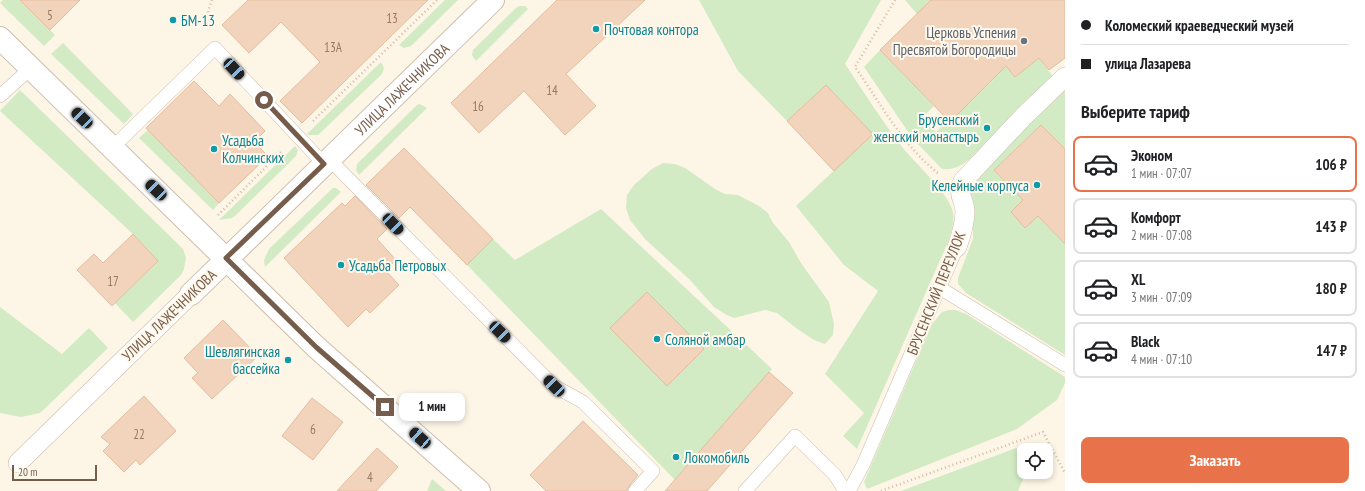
<!DOCTYPE html>
<html lang="ru">
<head>
<meta charset="utf-8">
<style>
  :root { --surface:#fff; --page:#f2f2f2; --text:#202124; --muted:#757577; --line:#e0e0e0; --accent:#e8734a }
  body { margin:0; font-family:"PT Sans Narrow",sans-serif; background:var(--page); color:var(--text); height:100vh; display:flex; flex-direction:column; font-size:15px; white-space:nowrap }
  * { box-sizing:border-box; margin:0 }
  p { font-size:13px; color:var(--muted) }
  .icon { flex:none; width:22px; height:22px; fill:none; stroke:currentColor; stroke-width:2; stroke-linecap:round; stroke-linejoin:round }
  .map { position:relative; flex:1; overflow:hidden }
  .drawer { display:flex; flex-direction:column; background:var(--surface); width:300px }
  .drawer>* { flex:none }
  .top-card { display:grid; align-content:center; height:88px; padding:0 16px; background:var(--surface) }
  .buttons { position:absolute; left:1017px; top:443px; display:grid; gap:8px }
  .buttons a { display:grid; place-items:center; width:36px; height:36px; border-radius:8px; background:var(--surface); box-shadow:0 2px 6px #0003; font-size:20px }
  .scale { position:absolute; left:12px; bottom:10px; width:85px; box-sizing:border-box; padding-left:4px; border:2px solid #765c4a; border-top:0; font-size:11px; line-height:14px; white-space:nowrap; color:#765c4a; -webkit-text-stroke:3px #fff8ec; paint-order:stroke }
  .end { position:absolute; width:18px; height:18px; margin:-9px; border:5px solid #765c4a; background:#fff; box-shadow:0 0 0 2px #fff }
  .from { border-radius:50% }
  .bubble { position:absolute; height:28px; border-radius:8px; background:var(--surface); box-shadow:0 2px 6px #0003; font-size:13px; font-weight:800; line-height:28px; text-align:center }
  .car { position:absolute; width:12px; height:24px; margin:-12px -6px; border-radius:5px; box-shadow:0 0 3px 1px #0007; background:linear-gradient(#222 24%,#8ab4d8 0 40%,#222 0 76%,#8ab4d8 0 86%,#222 0) }
  .top-card b { display:flex; align-items:center; gap:14px; height:38px; font-size:15px }
  .top-card b+b { border-top:1px solid var(--line) }
  .top-card i { width:10px; height:10px; background:var(--text) }
  ul { padding:0; list-style:none }
  li { display:flex; align-items:center; gap:12px; height:56px; margin:0 8px 6px; padding:0 8px; border:2px solid var(--line); border-radius:8px }
  li div { flex:1 }
  li b { display:block; font-size:15px }
  li em { font-style:normal; font-weight:800 }
  li.current { border-color:var(--accent) }
  li>.icon { width:36px; height:36px; stroke-width:1.5 }
  h2 { padding:0 16px; font-size:18px; line-height:48px }
  .button { display:flex; gap:8px; margin-top:auto; padding:8px 16px }
  .button a { flex:1; height:46px; border-radius:8px; background:var(--accent); color:#fff; font-size:16px; font-weight:800; line-height:46px; text-align:center }
  main { display:flex; flex:1; min-height:0 }
  .map>svg:first-child { display:block }
</style>
</head>
<body>
<main>
<div class="map">
<svg width="1065" height="491" viewBox="0 0 1065 491">
  <rect width="100%" height="100%" fill="#fdf5e6"/>
  <g fill="#d2ebc4">
    <polygon points="3,0 20,0 55,35 44,46 0,3"/>
    <polygon points="445,0 458,0 411,46 404,48 399,45"/>
    <path d="M699 0H881L845 64C864 92 882 121 903 148 916 164 946 191 952 209 956 220 951 232 948 242L857 449 843 436 864 413 825 374 878 291 844 265 796 206 873 134 826 85 787 121 738 71Z"/>
    <path d="M905 0H955L1015 77 1039 58 1054 78 970 159C961 166 954 170 942 169L913 139 864 67 880 50 934 106 922 118 936 132 948 120 950 122 994 79 924 7 917 14Z"/>
    <polygon points="519,6 525,6 528,9 476,61 472,55 473,50 516,8"/>
    <polygon points="63,43 133,114 124,124 51,54"/>
    <polygon points="381,62 384,68 382,74 318,135 309,135 307,134"/>
    <polygon points="1065,87 1065,149 1041,125 994,170 1023,200 1011,212 1025,227 1038,216 1065,243 1065,355 966,293 958,284 958,278 973,239 973,209 970,195 973,182"/>
    <polygon points="20,90 183,249 186,258 184,269 181,275 133,322 115,303 158,261 133,234 0,111"/>
    <polygon points="420,104 427,108 359,175 356,170 357,164 417,105"/>
    <polygon points="148,130 219,203 213,210 139,138"/>
    <polygon points="295,146 298,150 296,156 236,215 232,218 219,220"/>
    <polygon points="663,163 675,164 685,168 715,189 725,194 738,195 759,206 768,213 773,223 789,242 801,263 829,302 834,324 833,335 825,344 814,340 796,328 777,313 765,310 734,318 725,314 714,307 690,280 645,239 630,220 626,208 627,195 634,185 652,169"/>
    <polygon points="333,188 336,188 341,192 265,267 264,260 269,249"/>
    <polygon points="601,209 772,369 675,480 467,265 493,239 515,260"/>
    <polygon points="0,307 62,354 89,328 108,348 40,413 21,417 0,413"/>
    <polygon points="949,310 956,310 966,314 1065,377 1065,383 1057,400 1017,429 867,489 864,482 932,324 942,312"/>
    <polygon points="1016,448 1024,458 1024,472 1026,472 1018,491 901,491"/>
    <polygon points="432,479 446,491 427,491"/>
  </g>
  <g fill="#f2d4bd" stroke="#e5bc9d">
    <polygon points="20,0 80,0 50,30"/>
    <polygon points="248,0 428,0 302,123 280,101 320,62 281,22 249,53 222,25"/>
    <polygon points="557,0 645,0 566,74 596,106 565,135 524,91 479,133 451,103"/>
    <polygon points="931,0 1065,0 1065,58 1049,70 1039,58 1015,77 1006,66 950,122 880,50"/>
    <polygon points="194,81 219,106 230,94 265,131 254,142 268,156 219,203 146,128"/>
    <polygon points="826,85 873,134 834,171 787,121"/>
    <polygon points="1041,125 1065,149 1065,244 1038,216 1025,228 1011,212 1023,200 994,170"/>
    <polygon points="404,148 493,239 467,265 410,207 399,218 366,185"/>
    <polygon points="355,196 387,229 377,239 396,260 385,270 399,285 370,313 366,309 348,327 284,258 342,203 345,206"/>
    <polygon points="133,234 158,261 112,306 77,270 94,254 103,263"/>
    <polygon points="647,292 704,349 667,386 610,328"/>
    <polygon points="223,320 258,356 212,399 192,378 198,373 184,358"/>
    <polygon points="769,372 793,393 707,491 665,491"/>
    <polygon points="144,396 176,431 140,465 136,460 124,472 103,451 110,444 101,437"/>
    <polygon points="312,398 343,422 313,460 282,436"/>
    <polygon points="583,421 638,475 629,486 627,491 546,491 530,475"/>
    <polygon points="377,448 398,467 376,491 337,491"/>
  </g>
  <g fill="none" stroke-linecap="round" stroke-linejoin="round">
    <defs>
      <g id="service">
        <polyline points="0,96 31,68"/>
        <polyline points="112,148 215,48 324,164"/>
        <polyline points="329,159 554,386 583,402 653,471 635,491"/>
        <polyline points="940,288 1065,365"/>
        <polyline points="745,491 795,436 835,475 845,491"/>
        <polyline points="849,491 863,465 957,247"/>
      </g>
      <g id="pedestrian">
        <path d="M957 247C961 236 965 224 965 211 964 196 957 198 963 181L1024 116 1065 77"/>
        <polyline points="18,463 191,294"/>
      </g>
      <g id="minor">
        <polyline points="0,38 316,347 479,491"/>
        <path id="s1" d="M191 294 493 0"/>
      </g>
    </defs>
    <use href="#service" stroke="#cebdac" stroke-width="14"/>
    <use href="#pedestrian" stroke="#cebdac" stroke-width="20"/>
    <use href="#minor" stroke="#cebdac" stroke-width="24"/>
    <g stroke="#d7b8a0" stroke-width="2.5" stroke-dasharray="1 3" stroke-linecap="butt">
      <path d="M895 0 855 67C881 104 903 146 939 174"/>
      <polyline points="211,28 208,11 212,0"/>
      <polyline points="313,121 437,0"/>
      <polyline points="218,215 282,151"/>
      <polyline points="881,491 1043,432 1065,473"/>
    </g>
    <use href="#service" stroke="#fff" stroke-width="13"/>
    <use href="#pedestrian" stroke="#fff" stroke-width="19"/>
    <use href="#minor" stroke="#fff" stroke-width="22"/>
  </g>
  <g fill="none" stroke-linecap="round" stroke-linejoin="round">
    <polyline stroke="#765c4a" stroke-width="5" points="264,100 324,164 226,258 316,347 385,407"/>
  </g>
  <g fill="#0f9aa8" stroke="#fff8ec" stroke-width="1.5">
    <circle cx="173" cy="20" r="4"/>
    <circle cx="596" cy="29" r="4"/>
    <circle cx="987" cy="128" r="4"/>
    <circle cx="214" cy="149" r="4"/>
    <circle cx="1037" cy="185" r="4"/>
    <circle cx="341" cy="265" r="4"/>
    <circle cx="657" cy="339" r="4"/>
    <circle cx="288" cy="360" r="4"/>
    <circle cx="676" cy="457" r="4"/>
  </g>
  <circle fill="#6b7280" stroke="#fff8ec" stroke-width="1.5" cx="1024" cy="41" r="4"/>
  <g text-anchor="middle" dominant-baseline="central" stroke-width="4" stroke-linejoin="round" paint-order="stroke">
    <g font-size="13" fill="#957a67">
      <text x="50" y="15">5</text>
      <text x="392" y="18">13</text>
      <text x="333" y="47">13А</text>
      <text x="552" y="90">14</text>
      <text x="478" y="106">16</text>
      <text x="113" y="281">17</text>
      <text x="313" y="429">6</text>
      <text x="139" y="434">22</text>
      <text x="370" y="477">4</text>
    </g>
    <g font-size="15" fill="#0d838f" stroke="#fff8ec" text-anchor="start">
      <text x="181" y="20">БМ-13</text>
      <text x="604" y="29">Почтовая контора</text>
      <text x="979" y="119" text-anchor="end">Брусенский<tspan x="979" dy="17">женский монастырь</tspan></text>
      <text x="222" y="140">Усадьба<tspan x="222" dy="17">Колчинских</tspan></text>
      <text x="1029" y="185" text-anchor="end">Келейные корпуса</text>
      <text x="349" y="265">Усадьба Петровых</text>
      <text x="665" y="339">Соляной амбар</text>
      <text x="280" y="351" text-anchor="end">Шевлягинская<tspan x="280" dy="17">бассейка</tspan></text>
      <text x="684" y="457">Локомобиль</text>
    </g>
    <g font-size="15" fill="#5b616d" stroke="#fff8ec" text-anchor="end">
      <text x="1016" y="32">Церковь Успения<tspan x="1016" dy="17">Пресвятой Богородицы</tspan></text>
    </g>
    <g font-size="15" fill="#765c4a" stroke="#fff8ec">
      <text stroke="none"><textPath href="#s1" startOffset="294">УЛИЦА ЛАЖЕЧНИКОВА</textPath></text>
      <text transform="translate(936 293) rotate(-68)">БРУСЕНСКИЙ ПЕРЕУЛОК</text>
      <text transform="translate(169 315) rotate(-44)">УЛИЦА ЛАЖЕЧНИКОВА</text>
    </g>
  </g>
</svg>
<div class="buttons">
<a><svg class="icon" aria-label="locate" viewBox="0 0 24 24"><circle cx="12" cy="12" r="6"/><path d="M12 2v4M12 18v4M2 12h4M18 12h4"/></svg></a>
</div>
<div class="scale">20 m</div>
<i class="end from" style="left:264px;top:100px"></i>
<i class="end" style="left:385px;top:407px"></i>
<div class="bubble" style="left:399px;top:393px;width:66px">1 мин</div>
<i class="car" style="left:234px;top:69px;rotate:137deg"></i>
<i class="car" style="left:82px;top:118px;rotate:314deg"></i>
<i class="car" style="left:156px;top:190px;rotate:314deg"></i>
<i class="car" style="left:393px;top:224px;rotate:136deg"></i>
<i class="car" style="left:500px;top:332px;rotate:135deg"></i>
<i class="car" style="left:554px;top:386px;rotate:315deg"></i>
<i class="car" style="left:420px;top:438px;rotate:312deg"></i>
</div>
<section class="drawer">
<div class="top-card">
<b><i class="from"></i>Коломеский краеведческий музей</b>
<b><i></i>улица Лазарева</b>
</div>
<h2>Выберите тариф</h2>
<ul>
<li class="current"><svg class="icon" aria-label="car" viewBox="0 0 24 24"><path d="M5 17H2v-5l4-1 3-4h7l3 4 3 1v5h-3M9 17h6M6 11h13"/><circle cx="7" cy="17" r="2"/><circle cx="17" cy="17" r="2"/></svg><div><b>Эконом</b><p>1 мин · 07:07</p></div><em>106 ₽</em></li>
<li><svg class="icon" aria-label="car" viewBox="0 0 24 24"><path d="M5 17H2v-5l4-1 3-4h7l3 4 3 1v5h-3M9 17h6M6 11h13"/><circle cx="7" cy="17" r="2"/><circle cx="17" cy="17" r="2"/></svg><div><b>Комфорт</b><p>2 мин · 07:08</p></div><em>143 ₽</em></li>
<li><svg class="icon" aria-label="car" viewBox="0 0 24 24"><path d="M5 17H2v-5l4-1 3-4h7l3 4 3 1v5h-3M9 17h6M6 11h13"/><circle cx="7" cy="17" r="2"/><circle cx="17" cy="17" r="2"/></svg><div><b>XL</b><p>3 мин · 07:09</p></div><em>180 ₽</em></li>
<li><svg class="icon" aria-label="car" viewBox="0 0 24 24"><path d="M5 17H2v-5l4-1 3-4h7l3 4 3 1v5h-3M9 17h6M6 11h13"/><circle cx="7" cy="17" r="2"/><circle cx="17" cy="17" r="2"/></svg><div><b>Black</b><p>4 мин · 07:10</p></div><em>147 ₽</em></li>
</ul>
<div class="button"><a>Заказать</a></div>
</section>
</main>
</body>
</html>
